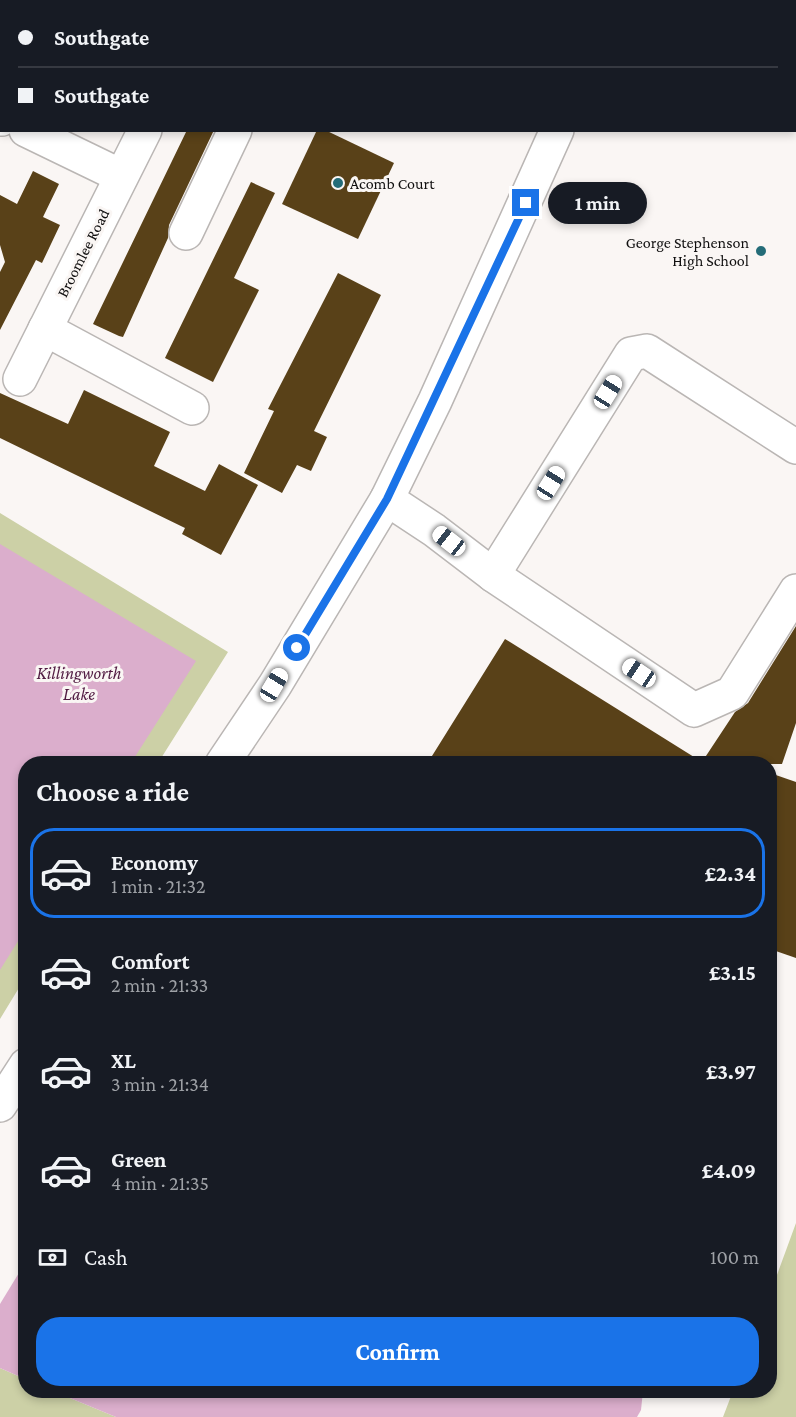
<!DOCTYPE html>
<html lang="en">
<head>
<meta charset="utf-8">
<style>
  :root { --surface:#171b24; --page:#242831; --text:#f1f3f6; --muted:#9ea1a6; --line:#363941; --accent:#1a73e8 }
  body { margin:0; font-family:"Crimson Pro",serif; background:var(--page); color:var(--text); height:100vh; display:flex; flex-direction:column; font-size:22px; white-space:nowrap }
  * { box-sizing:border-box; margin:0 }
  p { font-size:20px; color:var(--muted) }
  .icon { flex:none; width:33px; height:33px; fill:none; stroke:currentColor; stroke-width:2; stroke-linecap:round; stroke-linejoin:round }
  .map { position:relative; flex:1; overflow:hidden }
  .panel { position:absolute; left:18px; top:756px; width:759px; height:642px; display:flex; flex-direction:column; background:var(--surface); border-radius:24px; box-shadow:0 3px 9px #0003 }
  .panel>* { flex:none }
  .hud { position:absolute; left:0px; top:0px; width:796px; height:132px; box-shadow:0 3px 9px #0003; display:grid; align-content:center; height:132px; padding:0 18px; background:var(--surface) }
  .end { position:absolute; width:27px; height:27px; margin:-14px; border:8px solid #1a73e8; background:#fff; box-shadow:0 0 0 3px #fff }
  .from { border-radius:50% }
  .bubble { position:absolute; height:42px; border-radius:21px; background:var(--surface); box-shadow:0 3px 9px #0003; font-size:20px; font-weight:700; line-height:42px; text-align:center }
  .car { position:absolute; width:18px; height:36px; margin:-18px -9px; border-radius:8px; box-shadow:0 0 4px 2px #0007; background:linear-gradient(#fff 24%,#345 0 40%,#fff 0 76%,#345 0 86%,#fff 0) }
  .hud b { display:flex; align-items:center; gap:21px; height:57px; font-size:22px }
  .hud b+b { border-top:2px solid var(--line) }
  .hud i { width:15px; height:15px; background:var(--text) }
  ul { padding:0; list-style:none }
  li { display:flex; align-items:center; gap:18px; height:90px; margin:0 12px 9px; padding:0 6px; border:3px solid transparent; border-radius:24px }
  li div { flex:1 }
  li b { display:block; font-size:22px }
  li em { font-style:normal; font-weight:700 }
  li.selected { border-color:var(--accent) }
  li>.icon { width:54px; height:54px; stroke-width:1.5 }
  h2 { padding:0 18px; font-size:27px; line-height:72px }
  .pay { display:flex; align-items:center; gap:15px; height:66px; padding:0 18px; font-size:22px }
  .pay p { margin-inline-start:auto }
  .primary-button { display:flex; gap:12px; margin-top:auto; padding:12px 18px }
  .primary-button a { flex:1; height:69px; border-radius:24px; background:var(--accent); color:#fff; font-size:24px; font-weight:700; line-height:69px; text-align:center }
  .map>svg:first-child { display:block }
</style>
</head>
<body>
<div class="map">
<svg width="796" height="1417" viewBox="0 0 796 1417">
  <rect width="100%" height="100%" fill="#faf6f4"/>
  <g fill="#ccd0a6">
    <polygon points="0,513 228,652 158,763 26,764 25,978 0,1019"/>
    <polygon points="796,1223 796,1417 723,1417 733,1391 770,1390 770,1294"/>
    <polygon points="0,1368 25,1379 26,1390 53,1391 116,1417 0,1417"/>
  </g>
  <g fill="#dbaecc">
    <polygon points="0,544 196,661 131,763 26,764 25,930 0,970"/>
    <polygon points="25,1263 25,1379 0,1368 0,1304"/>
    <polygon points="53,1391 643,1390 643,1391 641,1410 637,1417 116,1417"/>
  </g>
  <g fill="#594118">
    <polygon points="187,130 214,130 169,225 168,238 123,337 119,336 93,324"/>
    <polygon points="317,130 325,130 394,163 358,239 282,204"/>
    <polygon points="33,171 59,184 43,217 60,225 42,263 36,260 0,330 0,272 5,262 0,245 0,195 17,204"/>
    <polygon points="251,182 275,193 234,278 259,290 213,382 165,358"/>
    <polygon points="338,273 381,295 314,431 327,437 311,471 297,465 282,493 244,473 274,411 268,409"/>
    <polygon points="84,390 170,432 154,466 205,491 219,464 258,485 221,555 182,534 185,528 0,438 0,393 68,424"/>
    <polygon points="796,626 796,723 782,764 427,764 505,639 702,762 735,712 748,703"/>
    <polygon points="770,773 796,782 796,958 770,949"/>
  </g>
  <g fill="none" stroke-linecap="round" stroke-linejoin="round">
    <defs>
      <g id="minor">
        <polyline points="194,2 195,0"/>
        <polyline points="615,2 616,0"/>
        <polyline points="0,118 2,119"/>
        <polyline points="26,130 121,176"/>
        <polyline points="186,233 235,130"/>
        <polyline points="45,329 192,408"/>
        <polyline points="20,379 145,130"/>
        <polyline points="387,499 434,530 493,575 694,710 732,693 796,591"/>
        <polyline points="493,575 631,354 647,351 796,447"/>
        <polyline points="222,764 275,685 387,499 435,401 557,130"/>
        <polyline points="0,1105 26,1065"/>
      </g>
    </defs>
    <use href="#minor" stroke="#bab6b4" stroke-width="36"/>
    <use href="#minor" stroke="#fff" stroke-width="33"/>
  </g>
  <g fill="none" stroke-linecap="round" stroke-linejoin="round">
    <polyline stroke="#1a73e8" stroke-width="8" points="297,648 387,499 526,203"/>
  </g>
  <g fill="#246c78" stroke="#faf6f4" stroke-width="2">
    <circle cx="338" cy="183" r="6"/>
    <circle cx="761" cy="251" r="6"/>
  </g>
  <g text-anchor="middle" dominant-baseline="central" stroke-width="6" stroke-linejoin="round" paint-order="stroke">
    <g font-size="16" fill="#100f0f" stroke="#faf6f4" text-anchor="start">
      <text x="350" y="183">Acomb Court</text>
      <text x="749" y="242" text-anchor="end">George Stephenson<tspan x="749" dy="18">High School</tspan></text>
    </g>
    <g font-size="16" fill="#100f0f" stroke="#faf6f4">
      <text transform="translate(83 253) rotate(-63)">Broomlee Road</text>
    </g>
    <g font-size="18" font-style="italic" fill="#511b42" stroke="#faf6f4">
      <text x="79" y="673">Killingworth<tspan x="79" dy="21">Lake</tspan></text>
    </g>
  </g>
</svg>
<i class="end from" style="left:297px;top:648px"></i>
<i class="end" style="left:526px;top:203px"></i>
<div class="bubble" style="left:548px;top:182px;width:99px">1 min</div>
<i class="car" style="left:608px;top:392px;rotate:32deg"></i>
<i class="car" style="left:551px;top:483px;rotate:32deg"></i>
<i class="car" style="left:449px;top:541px;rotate:308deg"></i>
<i class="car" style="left:639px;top:673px;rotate:304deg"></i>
<i class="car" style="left:274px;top:685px;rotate:31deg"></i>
<div class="hud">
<b><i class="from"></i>Southgate</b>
<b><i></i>Southgate</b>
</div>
<section class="panel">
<h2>Choose a ride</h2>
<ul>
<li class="selected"><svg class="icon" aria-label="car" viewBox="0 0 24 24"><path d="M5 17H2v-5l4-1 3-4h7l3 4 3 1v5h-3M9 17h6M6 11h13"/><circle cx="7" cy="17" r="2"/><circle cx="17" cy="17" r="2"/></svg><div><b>Economy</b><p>1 min · 21:32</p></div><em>£2.34</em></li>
<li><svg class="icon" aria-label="car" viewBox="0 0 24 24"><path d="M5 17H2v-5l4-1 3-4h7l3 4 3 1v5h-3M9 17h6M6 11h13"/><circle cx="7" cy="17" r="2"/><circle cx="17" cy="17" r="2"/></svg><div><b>Comfort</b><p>2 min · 21:33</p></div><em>£3.15</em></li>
<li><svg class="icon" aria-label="car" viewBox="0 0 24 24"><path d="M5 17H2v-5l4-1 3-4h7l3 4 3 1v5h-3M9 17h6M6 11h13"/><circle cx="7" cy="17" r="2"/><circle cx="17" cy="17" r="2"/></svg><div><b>XL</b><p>3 min · 21:34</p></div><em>£3.97</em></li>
<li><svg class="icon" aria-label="car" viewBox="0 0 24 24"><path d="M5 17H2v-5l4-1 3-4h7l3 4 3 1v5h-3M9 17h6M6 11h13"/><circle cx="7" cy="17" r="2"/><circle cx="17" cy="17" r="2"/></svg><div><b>Green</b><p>4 min · 21:35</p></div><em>£4.09</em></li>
</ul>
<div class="pay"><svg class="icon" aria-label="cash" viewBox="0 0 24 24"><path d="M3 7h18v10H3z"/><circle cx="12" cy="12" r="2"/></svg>Cash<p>100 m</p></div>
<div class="primary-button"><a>Confirm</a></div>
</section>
</div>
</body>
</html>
